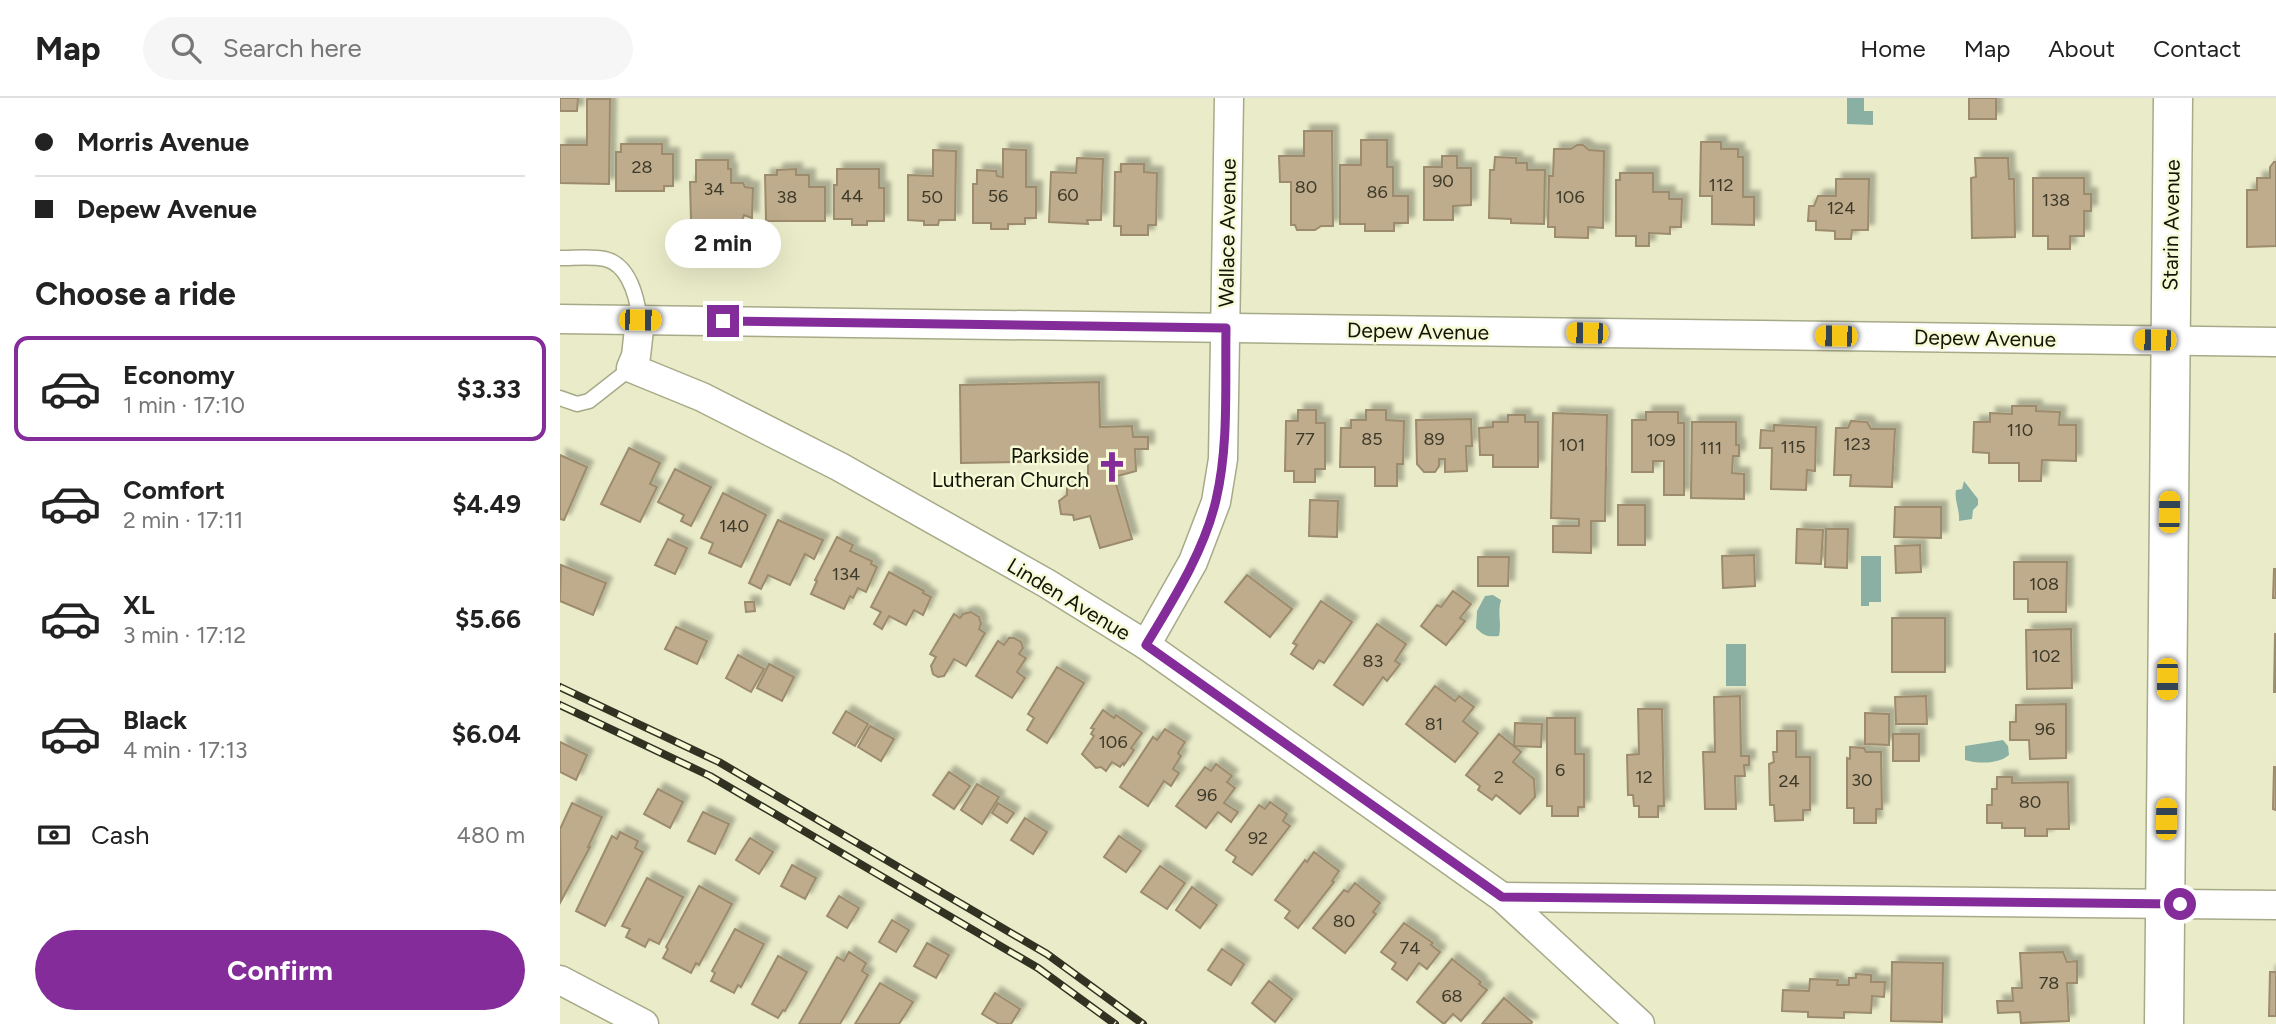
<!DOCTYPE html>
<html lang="en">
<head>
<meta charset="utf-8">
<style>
  :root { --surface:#fff; --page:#f6f6f6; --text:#222; --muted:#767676; --line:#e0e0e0; --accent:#832c9a }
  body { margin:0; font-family:Figtree,sans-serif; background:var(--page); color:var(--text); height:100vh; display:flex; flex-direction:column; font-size:26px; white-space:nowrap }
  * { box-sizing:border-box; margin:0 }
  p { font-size:23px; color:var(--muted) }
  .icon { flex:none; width:38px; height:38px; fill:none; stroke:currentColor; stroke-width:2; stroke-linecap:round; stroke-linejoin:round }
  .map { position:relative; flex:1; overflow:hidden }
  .side { display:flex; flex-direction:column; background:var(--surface); width:560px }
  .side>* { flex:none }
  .guide { display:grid; align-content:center; height:154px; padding:0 35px; background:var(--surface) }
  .end { position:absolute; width:32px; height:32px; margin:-16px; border:9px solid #832c9a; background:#fff; box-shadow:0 0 0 4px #fff }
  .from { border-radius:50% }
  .bubble { position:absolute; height:49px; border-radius:24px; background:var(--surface); box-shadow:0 7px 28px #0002; font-size:23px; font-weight:700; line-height:49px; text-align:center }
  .car { position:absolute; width:21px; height:42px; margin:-21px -10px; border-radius:9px; box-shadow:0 0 5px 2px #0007; background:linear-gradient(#f5c518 24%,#345 0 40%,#f5c518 0 76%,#345 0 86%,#f5c518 0) }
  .guide b { display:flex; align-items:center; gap:24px; height:66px; font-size:26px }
  .guide b+b { border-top:2px solid var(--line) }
  .guide i { width:18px; height:18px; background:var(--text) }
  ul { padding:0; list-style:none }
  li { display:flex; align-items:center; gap:21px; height:105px; margin:0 14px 10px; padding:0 21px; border:4px solid transparent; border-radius:14px }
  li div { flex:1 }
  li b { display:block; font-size:26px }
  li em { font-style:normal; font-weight:700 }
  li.active { border-color:var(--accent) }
  li>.icon { width:63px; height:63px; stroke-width:1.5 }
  h2 { padding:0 35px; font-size:32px; line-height:84px }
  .pay { display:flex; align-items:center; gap:18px; height:77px; padding:0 35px; font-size:26px }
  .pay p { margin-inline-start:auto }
  .action { display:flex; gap:14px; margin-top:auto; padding:14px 35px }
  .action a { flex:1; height:80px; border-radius:42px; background:var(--accent); color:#fff; font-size:28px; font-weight:700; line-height:80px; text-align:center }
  header { display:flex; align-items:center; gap:42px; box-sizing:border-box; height:98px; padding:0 35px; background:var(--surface); border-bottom:2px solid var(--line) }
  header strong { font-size:33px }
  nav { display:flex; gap:38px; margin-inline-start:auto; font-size:24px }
  .search { width:490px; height:63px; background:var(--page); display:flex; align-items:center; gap:18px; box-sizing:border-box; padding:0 24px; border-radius:38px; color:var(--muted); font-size:26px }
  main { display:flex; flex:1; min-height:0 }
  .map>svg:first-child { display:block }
</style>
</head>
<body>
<header>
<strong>Map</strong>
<div class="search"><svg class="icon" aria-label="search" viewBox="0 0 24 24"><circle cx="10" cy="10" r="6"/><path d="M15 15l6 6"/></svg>Search here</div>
<nav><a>Home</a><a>Map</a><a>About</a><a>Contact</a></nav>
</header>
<main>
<section class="side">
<div class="guide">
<b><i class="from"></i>Morris Avenue</b>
<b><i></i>Depew Avenue</b>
</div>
<h2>Choose a ride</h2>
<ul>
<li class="active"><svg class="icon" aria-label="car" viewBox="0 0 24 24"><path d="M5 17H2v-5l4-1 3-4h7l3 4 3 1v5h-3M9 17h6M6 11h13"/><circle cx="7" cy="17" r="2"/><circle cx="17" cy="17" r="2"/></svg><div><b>Economy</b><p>1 min · 17:10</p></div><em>$3.33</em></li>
<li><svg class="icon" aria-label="car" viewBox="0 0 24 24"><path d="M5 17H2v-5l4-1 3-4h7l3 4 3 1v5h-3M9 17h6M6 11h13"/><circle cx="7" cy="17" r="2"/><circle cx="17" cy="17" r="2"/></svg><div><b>Comfort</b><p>2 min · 17:11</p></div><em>$4.49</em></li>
<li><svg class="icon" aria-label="car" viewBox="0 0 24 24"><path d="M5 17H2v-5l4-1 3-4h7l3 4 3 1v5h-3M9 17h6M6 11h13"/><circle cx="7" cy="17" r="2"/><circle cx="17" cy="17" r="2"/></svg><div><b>XL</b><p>3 min · 17:12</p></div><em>$5.66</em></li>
<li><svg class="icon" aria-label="car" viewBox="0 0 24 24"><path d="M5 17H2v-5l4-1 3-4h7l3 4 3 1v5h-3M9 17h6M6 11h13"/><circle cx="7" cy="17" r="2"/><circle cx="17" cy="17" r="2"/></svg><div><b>Black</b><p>4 min · 17:13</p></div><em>$6.04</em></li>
</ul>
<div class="pay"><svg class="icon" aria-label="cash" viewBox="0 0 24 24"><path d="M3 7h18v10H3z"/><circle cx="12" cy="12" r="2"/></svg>Cash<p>480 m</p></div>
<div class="action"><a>Confirm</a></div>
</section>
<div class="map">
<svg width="1716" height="926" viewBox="0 0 1716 926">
  <defs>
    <filter id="shadow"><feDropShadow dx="6" dy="-6" stdDeviation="2" flood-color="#0004"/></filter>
  </defs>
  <rect width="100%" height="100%" fill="#eaecc9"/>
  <g fill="#89b0a2">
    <polygon points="1287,0 1304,0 1304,13 1313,13 1313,27 1287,26"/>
    <path d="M1404 383 1418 401V407L1413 412 1412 421 1399 423C1400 412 1394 402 1396 392L1402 391Z"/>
    <polygon points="1301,458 1321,458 1321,504 1309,504 1309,508 1301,508"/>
    <path d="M933 497 941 502C937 516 942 524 939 538 927 539 924 538 916 530L917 513 925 498Z"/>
    <rect x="1166" y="546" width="20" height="42"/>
    <path d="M1443 642 1448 648 1449 657C1439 666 1418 666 1405 662V648Z"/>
  </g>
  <g fill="#beac8d" stroke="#9d8b6d" stroke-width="2" filter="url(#shadow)">
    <polygon points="0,0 18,0 17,13 0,13"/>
    <rect x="1409" y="0" width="27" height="21"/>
    <polygon points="27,1 50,1 49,86 0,85 0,47 27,47"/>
    <polygon points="744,33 772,33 773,128 761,128 755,132 737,132 735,127 731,127 731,84 720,84 719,58 744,58"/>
    <polygon points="801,42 827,42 827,69 833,69 833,98 848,98 848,125 834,125 834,133 805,133 805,126 780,126 780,67 801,67"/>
    <polygon points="1141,44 1161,44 1161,51 1178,51 1178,59 1183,59 1183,99 1194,99 1194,127 1152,126 1152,98 1140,98"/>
    <polygon points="61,46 102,46 102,56 113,56 113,88 104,88 104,93 56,93 56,54 61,54"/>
    <polygon points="1017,47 1023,47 1029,52 1044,53 1043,130 1028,129 1028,140 995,139 995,129 988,129 989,78 993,78 994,51 1011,51"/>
    <polygon points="443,51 466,52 466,89 476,89 476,120 465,120 465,126 448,126 448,131 431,131 431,125 413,125 413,86 417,86 417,72 436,73 437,78 443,79"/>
    <polygon points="373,52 396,53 395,122 379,122 378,127 364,127 364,123 348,122 348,77 373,78"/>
    <polygon points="882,58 897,58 897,70 911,70 911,107 893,108 893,122 864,122 864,69 882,69"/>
    <polygon points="935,59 956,60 956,65 967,65 967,72 985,72 984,126 951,125 951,121 929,120 930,72 934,72"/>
    <polygon points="517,60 543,61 541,122 527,122 528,126 489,124 491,74 516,75"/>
    <polygon points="1415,60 1448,60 1449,81 1454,81 1455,139 1412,140 1411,80 1416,79"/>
    <polygon points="136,62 168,62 168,71 171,71 171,85 183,85 185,89 193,90 192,120 184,117 182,123 165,123 165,128 146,129 146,122 131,122 130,84 136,84"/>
    <polygon points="1714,64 1716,64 1716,148 1687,149 1687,92 1697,92 1697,80 1710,80 1710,69"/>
    <polygon points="561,66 584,66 584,74 597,75 596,127 588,127 588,137 561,137 561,128 554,128 555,74 561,74"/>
    <polygon points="236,71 236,77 249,77 249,89 265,89 265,123 206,123 205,77 217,77 217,72"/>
    <polygon points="277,71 319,71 319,90 324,90 324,123 307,123 307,127 292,127 292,121 274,121 274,87 277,87"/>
    <polygon points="1060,75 1093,75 1093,94 1109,94 1109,101 1122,101 1121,129 1110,129 1110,136 1089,135 1089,148 1076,148 1076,138 1056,138 1056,82 1060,82"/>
    <polygon points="1473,80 1524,80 1524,96 1531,96 1531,113 1524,113 1524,138 1510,138 1510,151 1488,151 1488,138 1473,138"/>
    <polygon points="1276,81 1309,81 1308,132 1292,132 1291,141 1275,141 1275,133 1256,132 1256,123 1248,123 1249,108 1254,108 1258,98 1276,98"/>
    <polygon points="539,284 540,329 572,328 573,339 588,339 588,351 575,351 576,373 554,379 572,441 540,450 530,418 514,422 513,417 501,416 499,403 507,397 507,390 528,390 528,363 401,365 400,287"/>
    <polygon points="1452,308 1476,308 1476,313 1500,314 1499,327 1516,327 1516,363 1482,362 1481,383 1459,383 1459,365 1429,365 1429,355 1413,354 1414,324 1430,324 1430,315 1452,316"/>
    <polygon points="738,312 756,312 756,325 765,325 765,371 755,371 755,384 734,384 734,373 725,373 726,323 738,323"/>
    <polygon points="806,312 826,312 826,322 844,323 843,366 837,366 837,388 815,388 815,369 780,369 781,330 791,330 791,322 806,322"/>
    <polygon points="1086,314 1118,314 1118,325 1124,325 1124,397 1104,397 1104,363 1093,363 1093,374 1072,374 1072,322 1086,322"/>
    <polygon points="993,315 1047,317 1045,423 1031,423 1031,455 993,454 993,428 1019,428 1019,421 991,420"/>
    <polygon points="948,317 965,317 965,324 978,324 978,369 933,369 933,357 920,357 919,330 933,329 933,324 948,324"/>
    <polygon points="911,321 912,348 906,348 907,373 885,374 885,361 879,361 879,368 875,374 864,374 857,366 856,322"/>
    <polygon points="1291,323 1307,324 1311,331 1335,331 1332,389 1290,388 1291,377 1274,377 1276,330 1288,330"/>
    <polygon points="1132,324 1176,324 1176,347 1179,347 1179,358 1173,358 1172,375 1184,376 1184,401 1131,400"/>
    <polygon points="1214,327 1256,329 1255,373 1247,372 1246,392 1211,391 1212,350 1200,350 1201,332 1214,333"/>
    <polygon points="69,350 100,365 90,386 97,389 80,424 41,406"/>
    <polygon points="0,357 27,369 4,422 0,421"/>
    <polygon points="115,371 151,389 131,428 121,423 124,417 98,404"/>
    <polygon points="163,395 206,417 181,469 149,455 153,445 141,440"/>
    <polygon points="750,402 778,403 777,439 749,438"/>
    <rect x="1058" y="407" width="27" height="40"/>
    <polygon points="1335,409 1381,409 1381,440 1334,439"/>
    <polygon points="218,422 263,442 254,461 245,456 230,487 208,477 201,491 189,485"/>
    <polygon points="1237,431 1263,432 1261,466 1236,465"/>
    <polygon points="1266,431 1288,431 1287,470 1265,469"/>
    <polygon points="277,439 293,447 290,453 312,463 311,466 317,469 306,494 298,490 293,500 290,498 284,511 251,496 257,483 255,482"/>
    <polygon points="108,441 127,450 115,476 95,467"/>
    <polygon points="1360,447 1361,474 1336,475 1335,448"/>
    <polygon points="1194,457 1195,488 1163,490 1162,458"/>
    <polygon points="918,459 949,459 948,488 918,488"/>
    <polygon points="1454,464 1507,464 1506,514 1468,514 1468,501 1454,501"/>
    <polygon points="1,467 46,485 33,517 0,503"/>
    <polygon points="1714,471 1716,471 1716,500 1713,500"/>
    <polygon points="329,474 364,493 363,495 371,499 363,517 354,512 346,527 329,518 322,531 314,526 321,514 311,509"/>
    <polygon points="687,477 732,511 710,539 665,504"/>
    <polygon points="893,493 911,506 900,520 905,523 886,547 861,528 877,507 881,509"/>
    <polygon points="761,503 792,524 764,565 759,562 753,571 731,556 737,547 733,545"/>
    <polygon points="185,504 194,504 195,513 186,514"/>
    <polygon points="411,514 419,519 421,526 419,531 425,535 406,568 394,561 384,578 378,579 373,576 371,568 376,559 370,556 394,516 400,520 403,516"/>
    <rect x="1332" y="520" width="53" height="54"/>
    <polygon points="817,526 846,546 835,563 840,566 827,583 823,579 803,607 774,587"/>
    <polygon points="116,529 147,543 137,566 105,551"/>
    <polygon points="1511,531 1512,590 1467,591 1466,532"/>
    <polygon points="1715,536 1716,536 1716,594 1714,594"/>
    <polygon points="449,540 454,540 461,544 463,550 459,556 466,560 457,574 465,580 452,600 416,578 438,543 444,547"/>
    <polygon points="178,557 204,571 191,594 166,580"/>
    <polygon points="209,566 234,579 222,603 197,590"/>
    <polygon points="497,569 524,585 487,645 467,632 474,620 468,616"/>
    <polygon points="875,588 895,603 899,598 914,609 903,623 918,635 895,664 846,626"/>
    <polygon points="1180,598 1181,658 1189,658 1189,667 1184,667 1185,678 1175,678 1176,711 1145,711 1143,654 1155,654 1154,599"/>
    <polygon points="1366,598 1367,626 1336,626 1335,599"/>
    <polygon points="1506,606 1506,660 1470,661 1469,642 1450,642 1450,624 1456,624 1456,607"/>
    <polygon points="1078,611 1102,611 1104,708 1098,708 1098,719 1079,719 1079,708 1074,708 1073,697 1068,697 1067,657 1079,656"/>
    <polygon points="543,612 554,620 556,617 582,635 571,650 574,652 564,667 563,665 560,669 552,664 546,673 541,669 536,670 522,656 534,638 531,636 534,631 531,630"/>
    <polygon points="286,613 308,626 295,648 273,635"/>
    <polygon points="1305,615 1329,616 1329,647 1305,646"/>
    <polygon points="987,620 1015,620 1015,656 1024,656 1024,709 1018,709 1018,718 992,718 992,708 987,708"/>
    <polygon points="955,625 982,626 981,649 954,648"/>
    <polygon points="310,628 334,641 321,663 298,649"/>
    <polygon points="605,631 625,644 618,655 621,658 613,671 619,675 611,688 604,683 588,708 560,689 593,639 597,642"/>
    <polygon points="1217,633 1236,633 1236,659 1250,659 1250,712 1243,712 1243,722 1215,723 1214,707 1210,707 1209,666 1214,664 1213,654 1217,654"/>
    <polygon points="939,636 961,654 953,664 974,681 975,699 960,716 936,697 932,702 918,692 920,688 906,677"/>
    <rect x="1333" y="636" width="26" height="27"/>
    <polygon points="0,644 27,657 16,682 0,674"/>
    <polygon points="1290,649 1304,650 1306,654 1321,654 1322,711 1316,711 1316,725 1294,725 1294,710 1287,710 1287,660 1290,661"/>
    <polygon points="656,666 672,678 667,684 675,690 664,705 678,714 671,724 658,714 646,730 616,708 645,669 651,673"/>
    <polygon points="1714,669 1716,669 1716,712 1713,711"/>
    <polygon points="389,674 410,688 394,711 373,697"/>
    <polygon points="1437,679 1452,679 1452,685 1508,684 1509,731 1487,731 1487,738 1465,738 1465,730 1442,730 1442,725 1427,725 1427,707 1432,707 1432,691 1437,691"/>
    <polygon points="417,686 439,699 422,726 401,712"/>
    <polygon points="98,691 123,704 110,730 84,716"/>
    <polygon points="710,704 727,716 723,723 730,728 692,777 673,764 676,759 666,752 699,707 705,711"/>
    <polygon points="12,705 42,719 28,749 30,749 1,803 0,731"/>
    <polygon points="438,705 454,715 447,725 432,715"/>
    <polygon points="143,714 169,726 155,756 128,743"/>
    <polygon points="465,720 487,734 473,756 451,742"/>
    <polygon points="60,734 78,743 75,750 83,754 45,828 16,813 52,738 57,741"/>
    <polygon points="559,738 581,753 566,774 544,759"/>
    <polygon points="190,740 213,754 199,776 176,762"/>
    <polygon points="754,754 779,773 772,783 774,784 738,830 725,820 730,813 715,802 745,762 747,764"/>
    <polygon points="232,767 256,780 245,801 221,788"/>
    <polygon points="600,768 625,785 607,811 581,794"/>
    <polygon points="87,780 123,799 99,846 89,841 85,849 66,839 70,831 62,828"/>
    <polygon points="795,785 820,805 813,814 816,816 785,855 753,830 784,792 788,794"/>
    <polygon points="139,788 172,806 139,867 136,865 131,875 103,860 108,851 106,849"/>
    <polygon points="632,789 657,807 640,830 616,812"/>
    <polygon points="279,798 299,810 287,830 267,818"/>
    <polygon points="332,822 349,832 336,854 319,844"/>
    <polygon points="844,825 873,845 871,847 880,854 867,871 859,865 847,882 832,871 836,865 821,854"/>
    <polygon points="175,831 204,846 181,889 178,887 174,895 151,883 155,875 152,873"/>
    <polygon points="367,845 389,857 376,880 354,868"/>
    <polygon points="662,851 684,866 671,887 648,872"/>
    <polygon points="289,854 306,865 302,873 308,877 280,926 239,926 277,859 284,863"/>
    <polygon points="1503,854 1507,864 1517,863 1517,885 1507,885 1509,923 1461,925 1460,914 1438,915 1437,903 1453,903 1452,890 1462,890 1460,855"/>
    <polygon points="218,858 247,874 225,913 223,912 218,920 192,906"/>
    <polygon points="892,861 921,884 919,886 927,892 901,923 893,916 884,926 857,904"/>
    <polygon points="1332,864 1383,865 1382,924 1331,923"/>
    <polygon points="1710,874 1716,874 1716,918 1709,918"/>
    <polygon points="1296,876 1311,877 1311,884 1325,884 1324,899 1312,898 1311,915 1284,914 1284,920 1248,919 1248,914 1222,913 1223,892 1249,893 1250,881 1278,882 1277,887 1289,887 1289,880 1296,880"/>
    <polygon points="709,883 732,901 715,924 692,905"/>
    <polygon points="320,885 353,904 339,926 295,926"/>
    <polygon points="435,895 460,911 451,926 439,926 422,916"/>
    <polygon points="944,900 972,924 971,926 922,926"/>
  </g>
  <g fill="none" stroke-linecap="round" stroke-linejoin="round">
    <defs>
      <g id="lane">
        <path d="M0 160C14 160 32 158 45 161 70 167 77 200 80 222"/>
        <polyline points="0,300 17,306 29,303 71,270"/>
      </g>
      <g id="street">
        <polyline points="0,221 1716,244"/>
        <polyline points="80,222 76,258 71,270 142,299 280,369 486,485 586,547 942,799 1080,926"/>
        <polyline points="586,547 633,464 656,404 663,361 669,0"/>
        <polyline points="942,799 1716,807"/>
        <polyline points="0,882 84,926"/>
      </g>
      <polyline id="secondary" points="1604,926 1613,0"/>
    </defs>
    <use href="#lane" stroke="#a7aa88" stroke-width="17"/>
    <use href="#street" stroke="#a7aa88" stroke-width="31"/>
    <use href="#secondary" stroke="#a7aa88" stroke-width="41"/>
    <use href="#lane" stroke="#fff" stroke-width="14"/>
    <use href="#street" stroke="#fff" stroke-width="28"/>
    <use href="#secondary" stroke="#fff" stroke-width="38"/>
    <defs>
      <g id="rail">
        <polyline points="0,589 159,664 487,856 583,926"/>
        <polyline points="0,607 150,678 478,870 555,926"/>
      </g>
    </defs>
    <use href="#rail" stroke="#323223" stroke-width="8"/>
    <use href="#rail" stroke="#f7fad6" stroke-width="5" stroke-dasharray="16" stroke-linecap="butt"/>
  </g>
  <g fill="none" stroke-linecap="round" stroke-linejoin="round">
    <path stroke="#832c9a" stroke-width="9" d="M163 223 666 230C665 287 669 347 656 402 644 454 613 502 586 547L942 799 1620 806"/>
  </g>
  <defs>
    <symbol id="church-bare" viewBox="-9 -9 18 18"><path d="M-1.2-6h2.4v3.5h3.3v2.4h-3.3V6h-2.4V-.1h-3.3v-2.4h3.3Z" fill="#832c9a" stroke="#f7fad6" stroke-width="2.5" paint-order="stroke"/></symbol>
  </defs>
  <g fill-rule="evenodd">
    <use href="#church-bare" x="530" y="347" width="44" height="44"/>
  </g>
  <g text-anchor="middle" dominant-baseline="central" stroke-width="5" stroke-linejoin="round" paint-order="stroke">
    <g font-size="18" fill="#3e3a29">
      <text x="82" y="69">28</text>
      <text x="883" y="83">90</text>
      <text x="1161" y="87">112</text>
      <text x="746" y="89">80</text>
      <text x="154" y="91">34</text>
      <text x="817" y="94">86</text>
      <text x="508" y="97">60</text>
      <text x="292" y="98">44</text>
      <text x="438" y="98">56</text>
      <text x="227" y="99">38</text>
      <text x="372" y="99">50</text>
      <text x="1010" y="99">106</text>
      <text x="1496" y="102">138</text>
      <text x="1281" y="110">124</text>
      <text x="1460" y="332">110</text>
      <text x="745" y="341">77</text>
      <text x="812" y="341">85</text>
      <text x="874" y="341">89</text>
      <text x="1101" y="342">109</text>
      <text x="1297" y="346">123</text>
      <text x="1012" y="347">101</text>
      <text x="1233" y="349">115</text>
      <text x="1151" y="350">111</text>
      <text x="174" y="428">140</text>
      <text x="286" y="476">134</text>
      <text x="1484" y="486">108</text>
      <text x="1486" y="558">102</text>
      <text x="813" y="563">83</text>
      <text x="874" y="626">81</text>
      <text x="1485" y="631">96</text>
      <text x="553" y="644">106</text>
      <text x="1000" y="672">6</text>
      <text x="939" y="679">2</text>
      <text x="1084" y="679">12</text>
      <text x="1302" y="682">30</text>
      <text x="1229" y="683">24</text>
      <text x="647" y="697">96</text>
      <text x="1470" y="704">80</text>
      <text x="698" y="740">92</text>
      <text x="784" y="823">80</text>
      <text x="850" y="850">74</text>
      <text x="1489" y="885">78</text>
      <text x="892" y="898">68</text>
    </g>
    <g font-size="21" fill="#141408" stroke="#f7fad6">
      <text transform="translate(1611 127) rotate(-89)">Starin Avenue</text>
      <text transform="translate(667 135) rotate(-89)">Wallace Avenue</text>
      <text transform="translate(858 233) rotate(1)">Depew Avenue</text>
      <text transform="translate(1425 240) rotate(1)">Depew Avenue</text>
      <text transform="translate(509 501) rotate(31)">Linden Avenue</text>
    </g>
    <g font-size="21" fill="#141408" stroke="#f7fad6" text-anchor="end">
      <text x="529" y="357">Parkside<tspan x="529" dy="24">Lutheran Church</tspan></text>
    </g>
  </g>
</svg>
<i class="end from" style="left:1620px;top:806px"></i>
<i class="end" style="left:163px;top:223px"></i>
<div class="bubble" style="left:105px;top:121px;width:116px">2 min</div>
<i class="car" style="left:80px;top:222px;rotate:91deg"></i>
<i class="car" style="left:1027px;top:235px;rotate:271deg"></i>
<i class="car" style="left:1276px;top:238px;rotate:271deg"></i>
<i class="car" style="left:1595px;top:242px;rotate:271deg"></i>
<i class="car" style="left:1609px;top:414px;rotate:1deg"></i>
<i class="car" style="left:1607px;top:581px;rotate:180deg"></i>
<i class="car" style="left:1606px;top:721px;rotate:1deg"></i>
</div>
</main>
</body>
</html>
